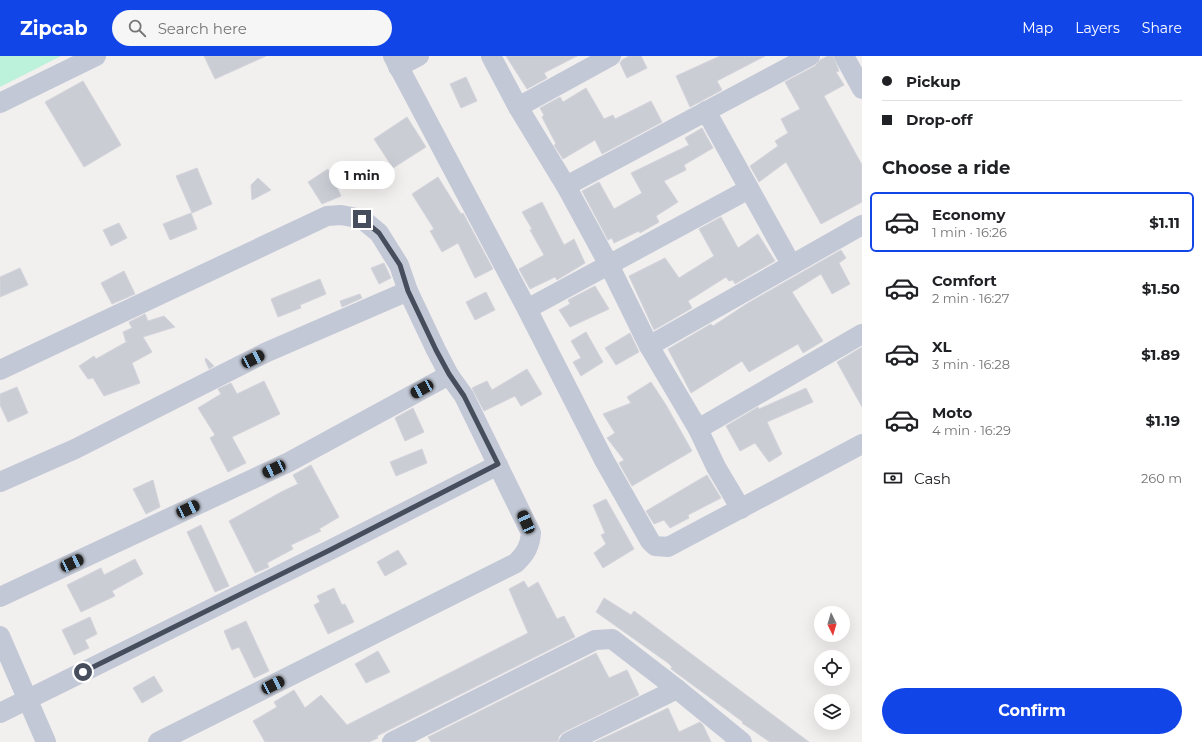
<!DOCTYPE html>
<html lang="en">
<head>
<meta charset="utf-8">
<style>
  :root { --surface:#fff; --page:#f6f6f6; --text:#202124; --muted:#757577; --line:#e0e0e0; --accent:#1245e8 }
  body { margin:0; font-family:Montserrat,sans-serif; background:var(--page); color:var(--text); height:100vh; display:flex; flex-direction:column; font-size:15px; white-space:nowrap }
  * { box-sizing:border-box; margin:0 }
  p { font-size:13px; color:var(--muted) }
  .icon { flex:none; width:22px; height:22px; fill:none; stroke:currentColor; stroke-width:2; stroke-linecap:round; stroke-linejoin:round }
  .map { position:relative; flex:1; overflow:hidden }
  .details { display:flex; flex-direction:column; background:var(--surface); width:340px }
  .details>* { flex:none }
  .guide { display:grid; align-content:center; height:88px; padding:0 20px; background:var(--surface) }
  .needle { width:26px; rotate:175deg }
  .buttons { position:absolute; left:814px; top:550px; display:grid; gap:8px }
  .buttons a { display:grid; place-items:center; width:36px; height:36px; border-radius:50%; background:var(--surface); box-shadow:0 4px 16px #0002; font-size:20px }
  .end { position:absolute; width:18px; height:18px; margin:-9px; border:5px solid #464e5d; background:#fff; box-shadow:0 0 0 2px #fff }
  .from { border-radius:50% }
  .bubble { position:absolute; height:28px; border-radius:14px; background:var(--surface); box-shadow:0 4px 16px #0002; font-size:13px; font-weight:700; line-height:28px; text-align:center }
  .car { position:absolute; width:12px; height:24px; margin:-12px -6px; border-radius:5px; box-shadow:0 0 3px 1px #0007; background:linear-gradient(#222 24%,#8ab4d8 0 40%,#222 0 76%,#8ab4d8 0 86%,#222 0) }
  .guide b { display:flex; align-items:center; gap:14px; height:38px; font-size:15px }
  .guide b+b { border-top:1px solid var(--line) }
  .guide i { width:10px; height:10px; background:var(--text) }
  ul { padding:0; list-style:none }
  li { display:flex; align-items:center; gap:12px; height:60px; margin:0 8px 6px; padding:0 12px; border:2px solid transparent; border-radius:6px }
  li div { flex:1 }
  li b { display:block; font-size:15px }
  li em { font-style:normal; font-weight:700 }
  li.current { border-color:var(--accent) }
  li>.icon { width:36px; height:36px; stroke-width:1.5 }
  h2 { padding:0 20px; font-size:18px; line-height:48px }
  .pay { display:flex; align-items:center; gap:10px; height:44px; padding:0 20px; font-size:15px }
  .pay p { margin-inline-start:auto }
  .action { display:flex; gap:8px; margin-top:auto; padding:8px 20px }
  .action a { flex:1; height:46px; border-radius:24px; background:var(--accent); color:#fff; font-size:16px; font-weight:700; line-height:46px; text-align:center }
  header { display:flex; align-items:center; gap:24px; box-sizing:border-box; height:56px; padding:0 20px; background:var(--accent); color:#fff }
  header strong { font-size:19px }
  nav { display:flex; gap:22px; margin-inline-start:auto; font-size:14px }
  .search { width:280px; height:36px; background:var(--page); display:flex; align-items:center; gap:10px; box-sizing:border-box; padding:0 14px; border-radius:22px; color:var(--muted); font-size:15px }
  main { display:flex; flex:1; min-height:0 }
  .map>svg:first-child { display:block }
</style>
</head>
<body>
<header>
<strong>Zipcab</strong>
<div class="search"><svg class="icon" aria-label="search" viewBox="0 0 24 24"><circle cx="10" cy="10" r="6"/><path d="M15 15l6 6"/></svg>Search here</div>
<nav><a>Map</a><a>Layers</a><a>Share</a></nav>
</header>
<main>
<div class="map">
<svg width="862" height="686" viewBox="0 0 862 686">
  <rect width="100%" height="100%" fill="#f2efef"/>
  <polygon fill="#bcf1db" points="0,0 61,0 0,31"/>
  <g fill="#cbcdd5" stroke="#d3d4db">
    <polygon points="204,0 266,0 215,23"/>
    <polygon points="506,0 577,0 544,17 547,22 527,33"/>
    <polygon points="629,0 641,0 647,12 627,22 620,7 622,4"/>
    <polygon points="720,0 765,0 717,25 722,34 690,51 676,20"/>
    <polygon points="828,0 833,0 839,15 836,16 844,29 824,40 862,109 862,146 821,168 786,106 759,126 750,110 778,90 775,85 788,77 781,63 800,53 785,26 815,10 820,4"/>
    <polygon points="466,21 477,45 461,52 450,28"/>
    <polygon points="83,25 121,89 84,111 45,46"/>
    <polygon points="586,32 604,63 613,59 615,63 651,45 662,66 602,98 595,84 563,103 554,89 556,88 542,61 544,59 540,52 560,41 563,46"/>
    <polygon points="407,61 426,91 393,112 374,83"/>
    <polygon points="702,72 713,92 684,109 686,114 664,125 678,146 656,160 659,166 640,177 639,175 614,187 612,182 608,184 582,135 599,126 614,153 642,137 631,117 689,89 685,82"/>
    <polygon points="197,112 212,148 192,157 176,120"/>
    <polygon points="328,113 341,140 322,148 308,126"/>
    <polygon points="438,121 461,158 463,157 493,213 475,222 458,187 442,196 430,175 434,173 412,138"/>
    <polygon points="258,122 271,134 252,144 251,129"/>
    <polygon points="542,146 564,189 574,183 585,207 557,224 555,221 530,233 519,213 544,199 530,174 532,173 522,156"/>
    <polygon points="191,157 197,173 170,184 163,168"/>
    <polygon points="721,161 738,192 758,178 775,205 735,228 733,224 729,225 726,221 688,245 692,252 654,274 629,220 665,202 679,222 714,200 699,173"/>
    <polygon points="119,167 127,182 111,190 103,174"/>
    <polygon points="841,194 846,202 839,207 850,228 832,238 821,218 792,236 823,285 803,297 798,288 749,316 742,305 691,337 668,293 711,268 713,270 748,247"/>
    <polygon points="384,207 391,222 379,228 371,212"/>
    <polygon points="20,212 28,229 0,241 0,221"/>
    <polygon points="124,215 135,238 112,248 101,227"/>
    <polygon points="320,223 326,238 300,249 301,252 278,261 271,243"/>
    <polygon points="595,230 609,253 570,271 559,254 570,248 568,244"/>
    <polygon points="486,236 495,254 475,264 466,246"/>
    <polygon points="360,238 362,242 342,251 340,245"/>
    <polygon points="145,258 148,265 164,260 175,271 143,281 152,296 132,307 140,327 104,340 93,322 88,323 79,310 94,300 96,303 128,285 126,286 123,276 132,272 129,266"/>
    <polygon points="586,276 603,306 581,320 573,306 581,302 571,285"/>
    <polygon points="630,277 639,296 616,309 605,292"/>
    <polygon points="862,291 862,351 837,306"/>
    <polygon points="206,302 214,310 209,313 205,304"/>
    <polygon points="527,313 542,338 521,350 515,340 484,355 472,332 487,325 492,334"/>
    <polygon points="264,325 280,358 232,381 246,407 228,416 210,382 215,379 198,352 221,338 218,333 231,327 237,338"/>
    <polygon points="651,326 666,349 692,395 632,430 619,407 624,404 607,382 615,377 603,358 631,347 627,341"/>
    <polygon points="17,331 28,357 8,366 0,349 0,338"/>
    <polygon points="806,332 813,346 767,366 782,398 769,406 755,387 740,395 726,370 758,351 759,353"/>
    <polygon points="413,352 424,376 405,385 395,362"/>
    <polygon points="422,393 427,407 396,420 390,406"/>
    <polygon points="311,409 339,461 319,473 321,475 291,489 293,493 267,507 269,511 255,517 229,465 283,435 298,428 293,419"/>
    <polygon points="707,419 721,442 688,459 689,462 670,472 664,464 654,468 646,455"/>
    <polygon points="153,424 160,451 146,458 133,433"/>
    <polygon points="606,443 634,493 603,512 594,497 606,488 601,479 605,477 593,449"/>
    <polygon points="201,469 229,530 215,536 187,476"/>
    <polygon points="398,494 407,508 385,520 377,506"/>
    <polygon points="135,503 143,518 112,535 115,540 81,556 67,529 101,512 104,519"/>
    <polygon points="524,525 528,532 538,526 557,563 564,560 575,581 377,680 378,682 369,686 265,686 253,665 277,651 274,646 294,634 305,652 321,639 347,669 526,578 528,577 509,533"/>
    <polygon points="334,532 342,549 345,548 354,566 328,578 314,549 320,546 317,540"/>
    <polygon points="604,542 631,559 634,555 809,686 770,686 742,667 743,666 671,613 672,611 668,607 596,556"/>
    <polygon points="90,561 97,578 85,584 89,592 74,599 62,574"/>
    <polygon points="246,565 269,615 254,622 239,591 232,594 224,575"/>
    <polygon points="378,595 390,616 366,627 355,608"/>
    <polygon points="596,597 609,622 627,614 639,639 564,676 559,680 558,686 431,686 428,681"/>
    <polygon points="154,620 163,635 142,647 133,632"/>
    <polygon points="668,652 679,676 700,666 703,669 711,686 595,686"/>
  </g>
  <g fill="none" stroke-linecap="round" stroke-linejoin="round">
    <g stroke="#c2c8d5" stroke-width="20">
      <polyline points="393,0 527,253 604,404 650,485 655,490 668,491 862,388"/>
      <polyline points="491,0 518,51 566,130 609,209 649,290 698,373 716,411 741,453"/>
      <polyline points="844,0 862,33"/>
      <polyline points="398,11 419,0"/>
      <polyline points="0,47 96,0"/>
      <polyline points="518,51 611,0"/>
      <polyline points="706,55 791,208"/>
      <polyline points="566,130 810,0"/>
      <polyline points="527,253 749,133"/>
      <polyline points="649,290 862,169"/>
      <path d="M0 314 327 160 341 159 362 163 379 177 399 209 408 235 436 294 449 319 464 340 531 477C530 490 526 497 516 507L158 686"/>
      <polyline points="698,373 862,278"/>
      <polyline points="0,426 75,393 267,296 408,235"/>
      <polyline points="0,541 289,406 449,319"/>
      <polyline points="0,580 46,686"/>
      <polyline points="0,657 330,494 498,409"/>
      <polyline points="392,686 595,584 612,583 677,633 742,686"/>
      <polyline points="569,686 677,633"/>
    </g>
  </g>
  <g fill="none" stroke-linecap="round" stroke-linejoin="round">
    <polyline stroke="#464e5d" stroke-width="5" points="83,616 330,494 498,408 464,340 449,318 436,294 408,235 400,209 379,177 362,163"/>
  </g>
</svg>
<div class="buttons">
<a><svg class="needle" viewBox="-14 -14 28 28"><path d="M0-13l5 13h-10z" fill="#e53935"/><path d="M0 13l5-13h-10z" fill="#757577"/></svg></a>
<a><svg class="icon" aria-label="locate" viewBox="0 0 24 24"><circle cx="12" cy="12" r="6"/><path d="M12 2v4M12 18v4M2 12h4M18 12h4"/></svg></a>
<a><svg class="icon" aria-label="layers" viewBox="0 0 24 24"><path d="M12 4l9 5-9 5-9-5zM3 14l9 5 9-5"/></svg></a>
</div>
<i class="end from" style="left:83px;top:616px"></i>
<i class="end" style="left:362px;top:163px"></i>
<div class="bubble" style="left:329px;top:105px;width:66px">1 min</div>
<i class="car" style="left:253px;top:303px;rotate:63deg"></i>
<i class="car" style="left:422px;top:333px;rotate:241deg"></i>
<i class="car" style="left:274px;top:413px;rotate:245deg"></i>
<i class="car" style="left:188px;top:453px;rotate:65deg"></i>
<i class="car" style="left:526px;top:466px;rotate:336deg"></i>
<i class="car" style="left:72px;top:507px;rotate:65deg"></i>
<i class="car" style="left:273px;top:629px;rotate:63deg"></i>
</div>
<section class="details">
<div class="guide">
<b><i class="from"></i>Pickup</b>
<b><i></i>Drop-off</b>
</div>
<h2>Choose a ride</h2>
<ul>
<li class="current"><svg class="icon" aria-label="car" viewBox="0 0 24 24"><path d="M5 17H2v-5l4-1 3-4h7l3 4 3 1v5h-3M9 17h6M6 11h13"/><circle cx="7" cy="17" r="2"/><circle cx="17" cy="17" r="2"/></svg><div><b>Economy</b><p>1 min · 16:26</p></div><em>$1.11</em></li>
<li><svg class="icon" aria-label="car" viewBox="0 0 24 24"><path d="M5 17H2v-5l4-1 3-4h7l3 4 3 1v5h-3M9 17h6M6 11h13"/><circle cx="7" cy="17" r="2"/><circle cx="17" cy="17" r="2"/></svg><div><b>Comfort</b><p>2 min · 16:27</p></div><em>$1.50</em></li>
<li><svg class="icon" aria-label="car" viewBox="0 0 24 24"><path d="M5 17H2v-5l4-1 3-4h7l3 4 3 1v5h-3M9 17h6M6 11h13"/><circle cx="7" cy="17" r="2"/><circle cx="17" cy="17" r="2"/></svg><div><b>XL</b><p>3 min · 16:28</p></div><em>$1.89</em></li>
<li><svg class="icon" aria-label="car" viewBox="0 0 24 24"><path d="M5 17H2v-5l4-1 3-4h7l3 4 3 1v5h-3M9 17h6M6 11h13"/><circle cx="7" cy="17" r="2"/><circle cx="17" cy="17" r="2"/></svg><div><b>Moto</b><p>4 min · 16:29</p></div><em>$1.19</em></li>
</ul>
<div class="pay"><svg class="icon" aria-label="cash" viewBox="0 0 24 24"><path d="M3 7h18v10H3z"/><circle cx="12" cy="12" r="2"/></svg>Cash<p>260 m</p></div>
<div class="action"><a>Confirm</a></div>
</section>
</main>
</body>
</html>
